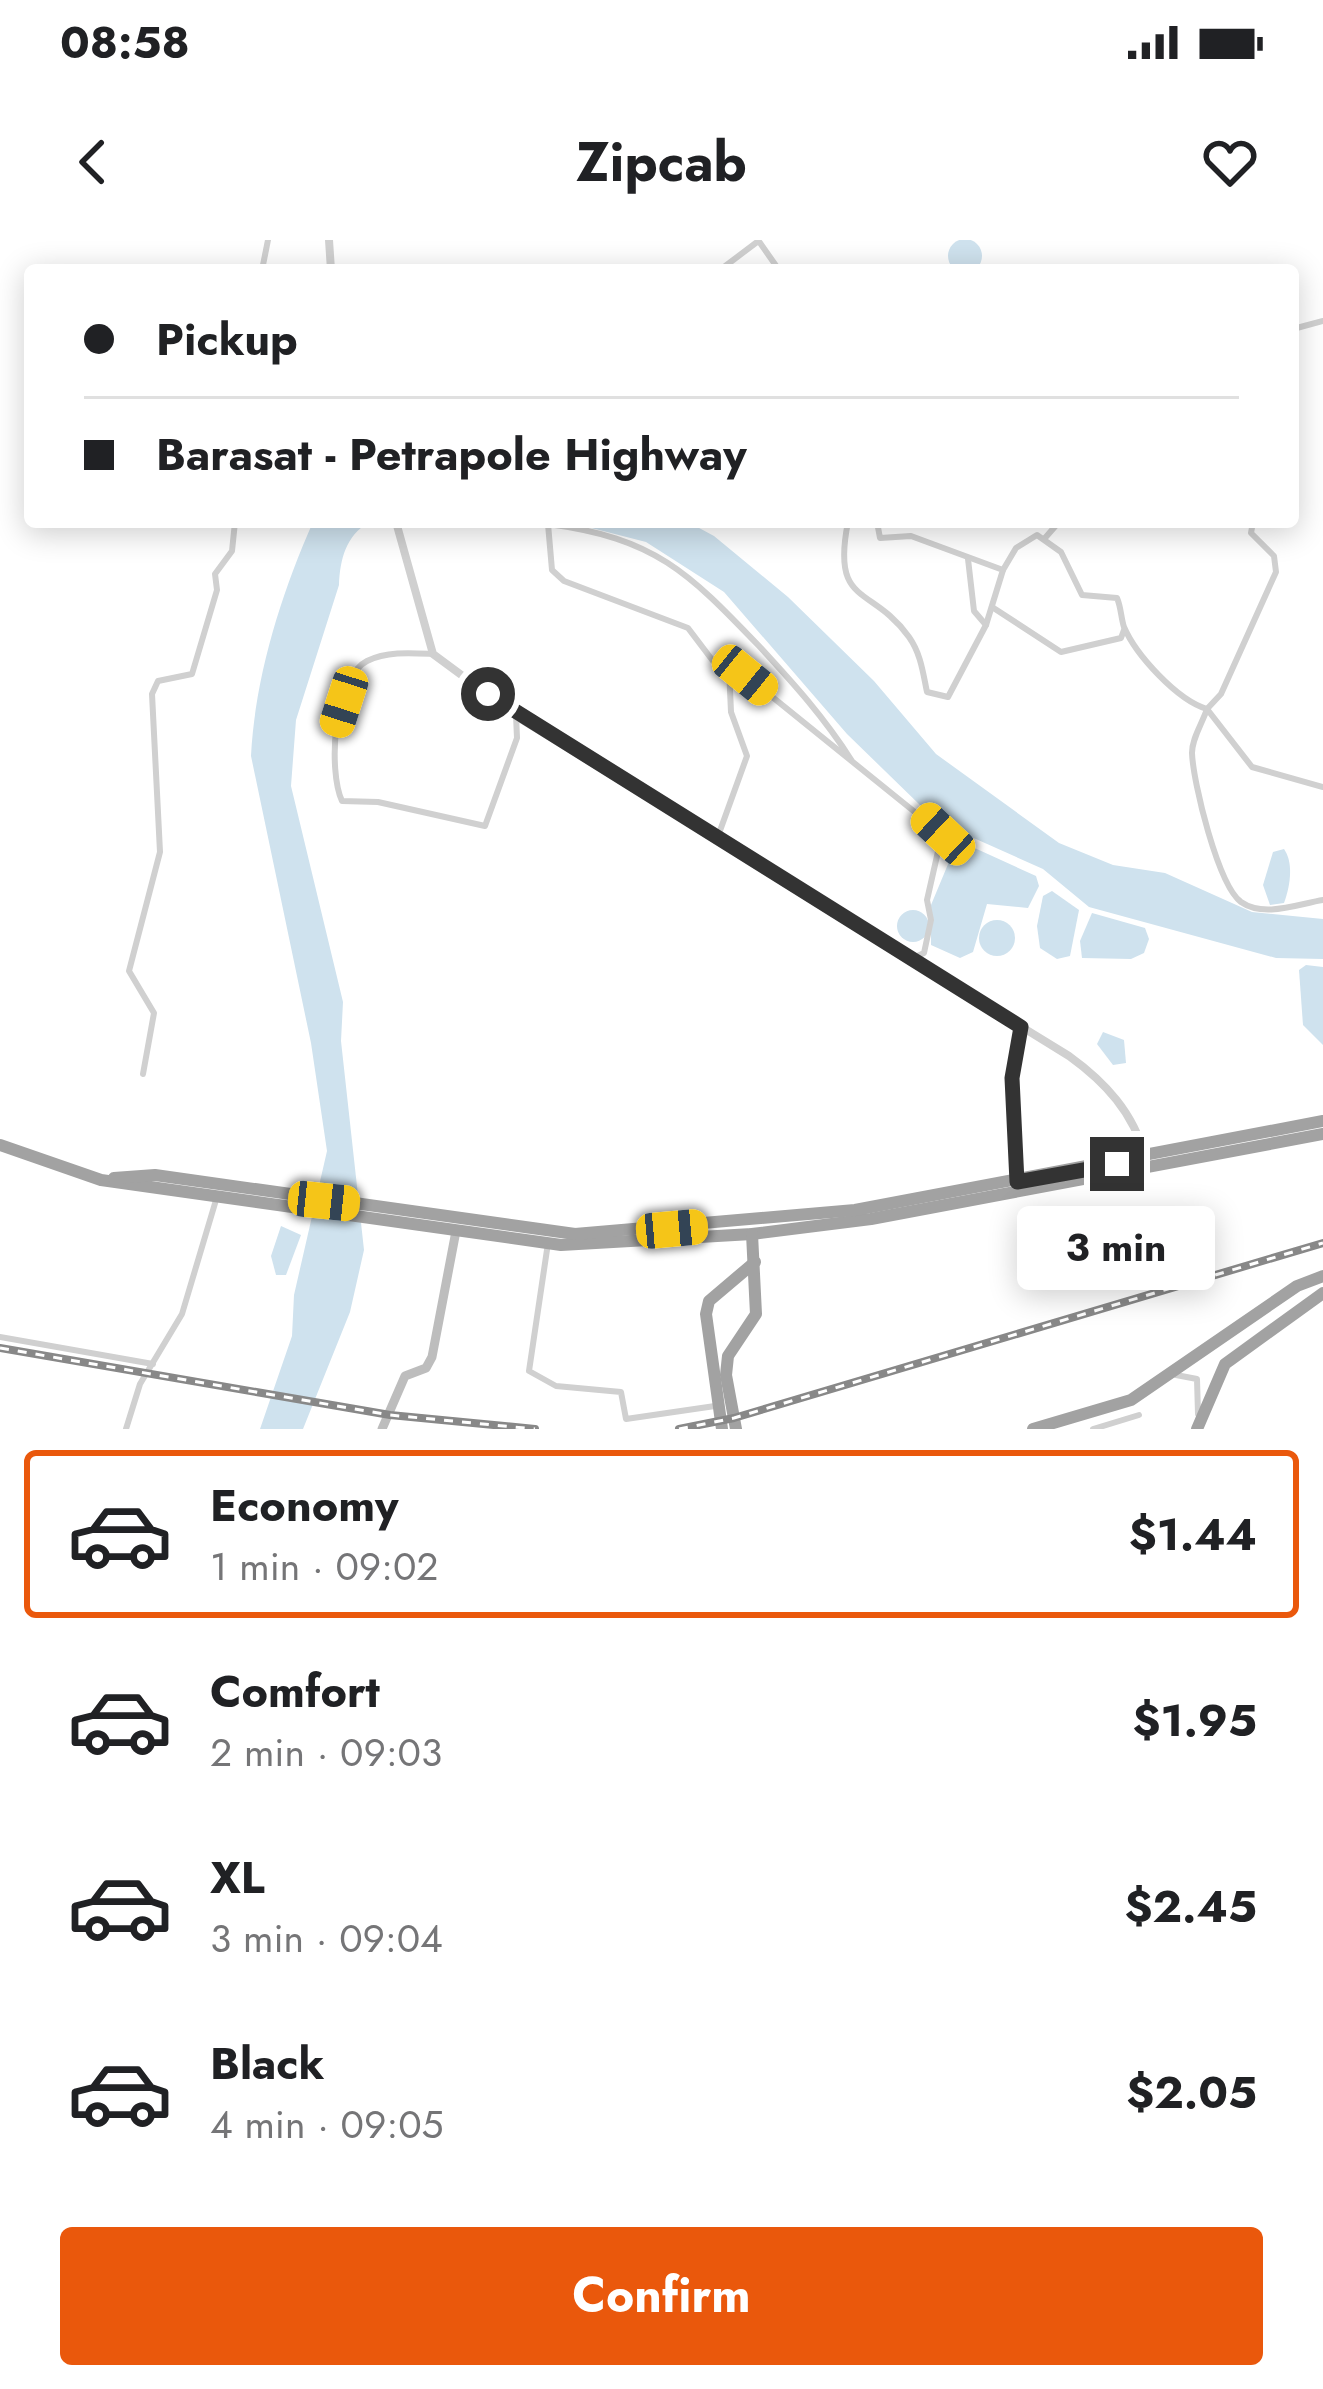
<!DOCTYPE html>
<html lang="en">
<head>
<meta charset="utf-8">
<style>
  :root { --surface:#fff; --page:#f6f6f6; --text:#202124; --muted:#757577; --line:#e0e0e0; --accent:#ea580c }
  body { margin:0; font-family:Jost,sans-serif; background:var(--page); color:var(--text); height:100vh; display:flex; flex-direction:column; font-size:45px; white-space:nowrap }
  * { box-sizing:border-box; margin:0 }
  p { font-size:39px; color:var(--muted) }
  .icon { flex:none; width:66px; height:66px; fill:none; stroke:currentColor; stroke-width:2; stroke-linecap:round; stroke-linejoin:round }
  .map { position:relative; height:1189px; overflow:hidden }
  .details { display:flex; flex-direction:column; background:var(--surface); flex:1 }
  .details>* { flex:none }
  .guide { position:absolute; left:24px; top:24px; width:1275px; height:264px; border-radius:12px; box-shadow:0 6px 30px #0003; display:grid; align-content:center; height:264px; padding:0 60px; background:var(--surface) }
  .end { position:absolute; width:54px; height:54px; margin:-27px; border:15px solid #333; background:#fff; box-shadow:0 0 0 6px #fff }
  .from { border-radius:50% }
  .bubble { position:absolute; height:84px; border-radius:12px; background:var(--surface); box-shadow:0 6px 30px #0003; font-size:39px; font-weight:700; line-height:84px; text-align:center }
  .car { position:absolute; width:36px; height:72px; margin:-36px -18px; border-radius:15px; box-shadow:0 0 9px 3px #0007; background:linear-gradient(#f5c518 24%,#345 0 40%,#f5c518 0 76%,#345 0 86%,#f5c518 0) }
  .guide b { display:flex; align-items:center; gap:42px; height:114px; font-size:45px }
  .guide b+b { border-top:3px solid var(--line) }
  .guide i { width:30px; height:30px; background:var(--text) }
  ul { padding:21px 0 0; list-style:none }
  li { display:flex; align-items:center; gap:36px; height:168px; margin:0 24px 18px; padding:0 36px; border:6px solid transparent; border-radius:12px }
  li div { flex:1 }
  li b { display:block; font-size:45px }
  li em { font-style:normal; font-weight:700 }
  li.current { border-color:var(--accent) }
  li>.icon { width:108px; height:108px; stroke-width:1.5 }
  .primary-button { display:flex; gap:24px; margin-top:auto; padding:24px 60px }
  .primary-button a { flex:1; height:138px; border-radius:12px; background:var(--accent); color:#fff; font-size:48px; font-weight:700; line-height:138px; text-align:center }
  .status { display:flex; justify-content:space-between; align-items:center; height:84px; padding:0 60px; background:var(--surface); direction:ltr }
  .status svg { height:33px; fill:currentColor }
  header { display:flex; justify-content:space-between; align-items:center; height:156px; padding:0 60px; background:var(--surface); font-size:54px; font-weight:700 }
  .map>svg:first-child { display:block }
</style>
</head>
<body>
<div class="status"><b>08:58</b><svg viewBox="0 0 49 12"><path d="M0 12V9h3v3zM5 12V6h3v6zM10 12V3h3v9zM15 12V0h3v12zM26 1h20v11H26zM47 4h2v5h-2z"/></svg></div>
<header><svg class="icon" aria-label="back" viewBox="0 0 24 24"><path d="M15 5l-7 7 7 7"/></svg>Zipcab<svg class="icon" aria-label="heart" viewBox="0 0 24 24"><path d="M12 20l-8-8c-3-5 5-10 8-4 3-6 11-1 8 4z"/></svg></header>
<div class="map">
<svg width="1323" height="1189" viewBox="0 0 1323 1189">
  <rect width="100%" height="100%" fill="#fff"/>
  <g fill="#cfe2ee">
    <circle cx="965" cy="16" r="17"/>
    <path d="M313 282H369C346 296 340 319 339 345L296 480 291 546 343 762 341 801 364 1010 350 1072 303 1189H260L292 1096 294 1055 327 911 311 803 251 516C255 437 281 354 313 282Z"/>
    <polygon points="542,282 688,282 714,296 788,357 874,441 936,514 1059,603 1113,625 1165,633 1252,672 1323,679 1323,719 1276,718 1089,667 1043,629 949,587 922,567 847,494 724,352 646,302 572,283"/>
    <polygon points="956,605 968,605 1036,636 1039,646 1028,668 987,664 973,712 960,718 931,705 931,665"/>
    <path d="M1284 609C1294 623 1290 647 1284 663L1270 665 1263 645 1273 612Z"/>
    <polygon points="1052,651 1079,670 1070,716 1057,719 1040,708 1037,686 1043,656"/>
    <circle cx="913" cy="686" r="16"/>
    <polygon points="1092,673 1145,688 1149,699 1144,713 1131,719 1082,718 1080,701"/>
    <circle cx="997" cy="698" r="18"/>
    <polygon points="1306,725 1323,727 1323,805 1303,785 1299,730"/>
    <polygon points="1103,792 1124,800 1126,823 1113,825 1097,804"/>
    <polygon points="281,986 301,995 286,1035 276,1035 271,1016"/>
  </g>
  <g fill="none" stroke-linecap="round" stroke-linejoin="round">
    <g stroke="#d0d0d0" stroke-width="6">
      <polyline points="758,0 779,30"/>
      <polyline points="262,30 268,0"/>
      <polyline points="720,30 757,2"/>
      <polyline points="1293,89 1323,81"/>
      <path d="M848 282C831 367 872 345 909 397 921 414 923 433 927 452L948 457 986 385 1003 330 911 296 880 298 877 282"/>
      <polyline points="1045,298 1059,282"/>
      <polyline points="968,319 974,371 986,385"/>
      <path d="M1003 330 1016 308 1037 295 1061 312 1082 355 1117 358C1121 367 1121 378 1124 387 1136 415 1177 460 1207 469L1221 454 1276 332 1274 316 1251 293 1253 282"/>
      <polyline points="992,367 1061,412 1121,398 1124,390"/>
      <path d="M433 414C412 413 387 411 367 421 333 438 328 531 342 561L378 562 485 586 517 498 516 475"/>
      <path d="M852 521C824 477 794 444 759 406 688 332 655 298 548 284L552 330 564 341 688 388 713 421 745 435 942 594 927 660 931 680 924 713 913 718"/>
      <path d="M1323 547 1252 527 1207 469C1202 484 1192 498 1192 513 1193 542 1218 645 1241 662 1264 678 1298 664 1323 660"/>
      <polyline points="717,599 747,516 731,472 729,428"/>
      <polyline points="143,834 154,773 129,731 160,612 152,454 158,441 192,434 217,350 215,334 232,311 235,282"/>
      <polyline points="1017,938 1012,838 1020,786"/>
      <polyline points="548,1003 529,1131 556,1146 621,1152 626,1179 715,1166"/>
      <polyline points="0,1097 153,1124"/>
      <polyline points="1176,1135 1197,1139 1198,1174"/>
      <polyline points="126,1189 140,1144 182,1074 216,960"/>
      <polyline points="1093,1189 1139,1175"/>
    </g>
    <g stroke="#d0d0d0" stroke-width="8">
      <polyline points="329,0 331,30"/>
      <path d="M396 282 433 414 521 479 1069 816C1105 842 1134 873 1145 917"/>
    </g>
    <polyline stroke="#bdbdbd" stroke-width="9" points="382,1189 405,1136 426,1128 432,1117 456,991"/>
    <g stroke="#a2a2a2" stroke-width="12">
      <polyline points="0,905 101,940 561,1005 752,994 871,979 1323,894"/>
      <polyline points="114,938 155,935 575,994 855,970 1323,881"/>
      <polyline points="722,1189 706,1074 709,1061 755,1022"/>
      <polyline points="736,1189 726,1135 728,1116 756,1074 752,994"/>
      <polyline points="1033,1189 1131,1160 1297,1046 1323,1036"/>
      <polyline points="1197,1189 1225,1124 1323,1053"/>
    </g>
    <defs>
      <g id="rail">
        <polyline points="0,1108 390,1175 535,1189"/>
        <polyline points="679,1189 734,1178 1323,1003"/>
      </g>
    </defs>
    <use href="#rail" stroke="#888" stroke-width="8"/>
    <use href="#rail" stroke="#fff" stroke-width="3" stroke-dasharray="9" stroke-linecap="butt"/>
  </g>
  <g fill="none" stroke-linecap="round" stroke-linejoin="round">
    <polyline stroke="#333" stroke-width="15" points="488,454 1021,787 1012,838 1017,942 1117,924"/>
  </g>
</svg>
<i class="end from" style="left:488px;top:454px"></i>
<i class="end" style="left:1117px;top:924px"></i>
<div class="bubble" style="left:1017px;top:966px;width:198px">3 min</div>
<i class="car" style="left:745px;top:435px;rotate:129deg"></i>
<i class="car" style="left:344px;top:462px;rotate:198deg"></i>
<i class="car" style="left:943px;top:594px;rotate:313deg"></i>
<i class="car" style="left:324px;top:961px;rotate:96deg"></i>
<i class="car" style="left:672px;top:989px;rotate:85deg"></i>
<div class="guide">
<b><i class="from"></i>Pickup</b>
<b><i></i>Barasat - Petrapole Highway</b>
</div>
</div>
<section class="details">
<ul>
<li class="current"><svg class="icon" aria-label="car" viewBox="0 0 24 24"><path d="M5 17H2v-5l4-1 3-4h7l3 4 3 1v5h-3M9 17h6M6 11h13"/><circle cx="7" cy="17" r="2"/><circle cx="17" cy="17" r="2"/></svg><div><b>Economy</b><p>1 min · 09:02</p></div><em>$1.44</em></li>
<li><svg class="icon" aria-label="car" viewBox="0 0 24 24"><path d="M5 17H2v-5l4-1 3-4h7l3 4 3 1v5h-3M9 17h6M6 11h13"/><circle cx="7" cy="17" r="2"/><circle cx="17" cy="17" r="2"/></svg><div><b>Comfort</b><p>2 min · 09:03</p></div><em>$1.95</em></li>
<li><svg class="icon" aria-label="car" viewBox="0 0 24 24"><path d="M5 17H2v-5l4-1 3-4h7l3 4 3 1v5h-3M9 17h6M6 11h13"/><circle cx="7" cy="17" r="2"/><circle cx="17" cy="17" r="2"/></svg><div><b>XL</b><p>3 min · 09:04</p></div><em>$2.45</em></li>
<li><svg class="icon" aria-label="car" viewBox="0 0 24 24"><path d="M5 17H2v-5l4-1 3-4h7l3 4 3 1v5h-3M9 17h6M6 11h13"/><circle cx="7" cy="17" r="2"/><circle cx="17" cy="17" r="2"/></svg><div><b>Black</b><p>4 min · 09:05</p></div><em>$2.05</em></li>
</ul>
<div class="primary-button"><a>Confirm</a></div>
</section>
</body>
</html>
